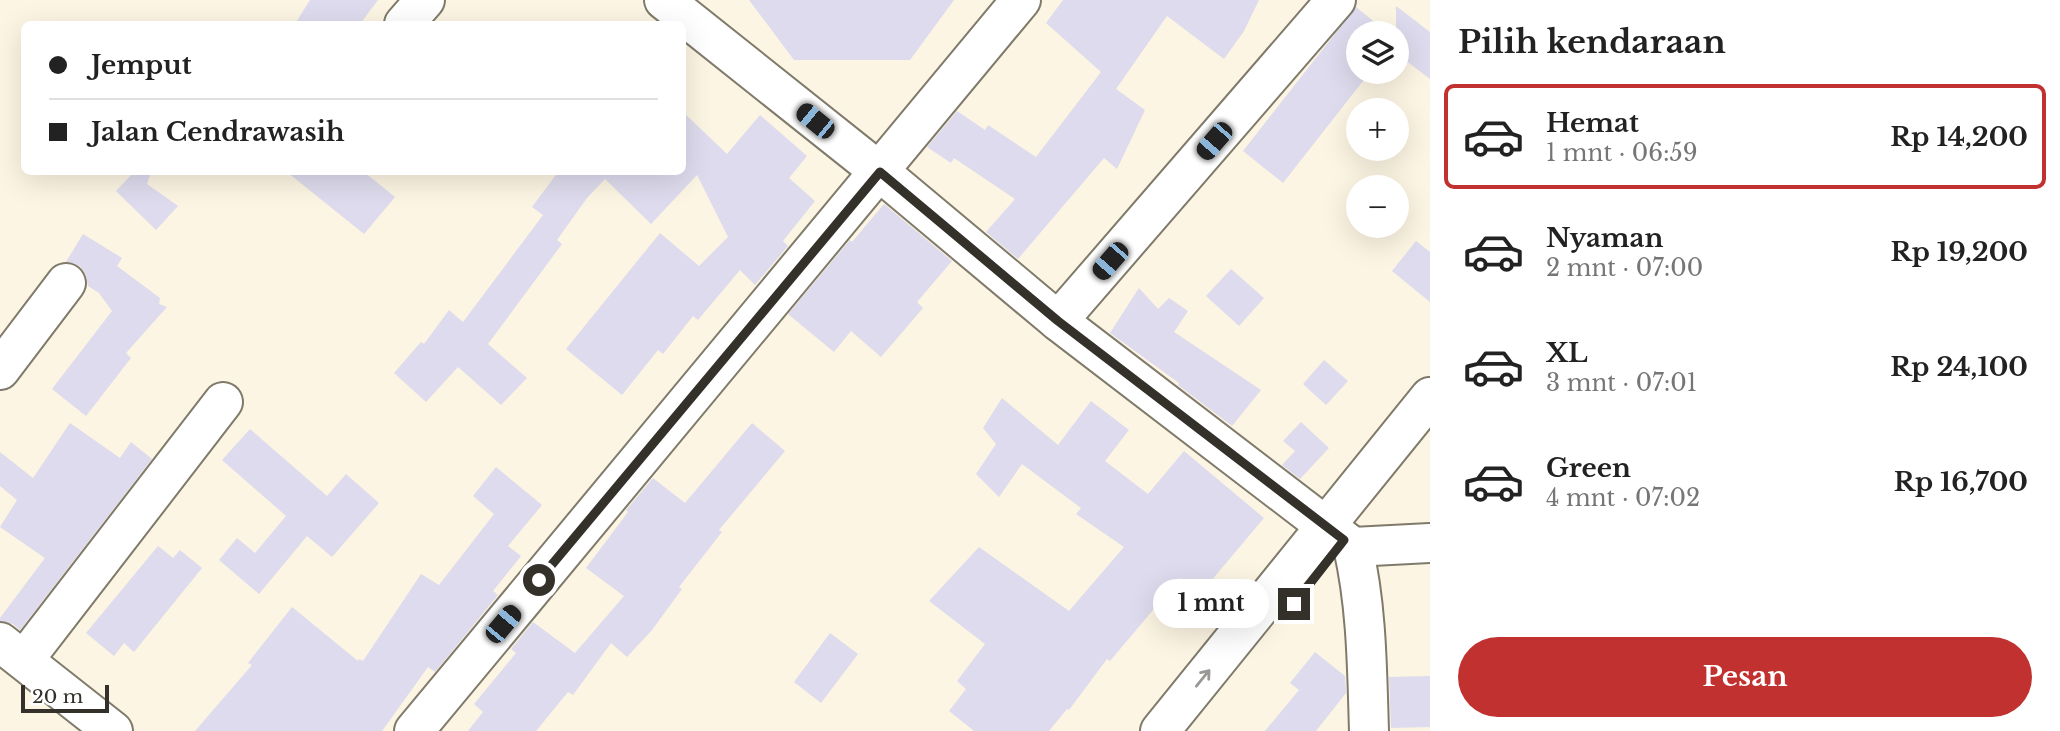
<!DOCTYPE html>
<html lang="id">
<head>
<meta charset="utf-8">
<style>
  :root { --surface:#fff; --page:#f2f2f2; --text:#222; --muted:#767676; --line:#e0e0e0; --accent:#c03130 }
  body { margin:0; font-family:"Libre Baskerville",serif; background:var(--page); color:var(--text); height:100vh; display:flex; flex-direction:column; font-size:26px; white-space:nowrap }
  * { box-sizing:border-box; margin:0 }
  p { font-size:23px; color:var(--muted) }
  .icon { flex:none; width:38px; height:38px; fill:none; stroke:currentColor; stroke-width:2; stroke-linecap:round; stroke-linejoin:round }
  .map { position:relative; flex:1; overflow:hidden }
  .sheet { display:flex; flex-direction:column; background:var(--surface); width:630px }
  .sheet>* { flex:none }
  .top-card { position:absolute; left:21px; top:21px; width:665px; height:154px; border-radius:10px; box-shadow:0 7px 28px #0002; display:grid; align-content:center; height:154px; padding:0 28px; background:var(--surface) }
  .tools { position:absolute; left:1346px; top:21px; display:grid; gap:14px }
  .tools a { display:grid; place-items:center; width:63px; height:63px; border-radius:50%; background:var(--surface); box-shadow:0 7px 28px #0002; font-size:35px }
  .scale { position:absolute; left:21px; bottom:18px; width:88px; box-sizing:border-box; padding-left:7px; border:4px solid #33312a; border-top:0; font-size:19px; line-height:24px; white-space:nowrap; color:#33312a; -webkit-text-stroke:5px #fff; paint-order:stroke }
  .end { position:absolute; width:32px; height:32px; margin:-16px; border:9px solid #33312a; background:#fff; box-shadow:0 0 0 4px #fff }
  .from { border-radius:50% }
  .bubble { position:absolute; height:49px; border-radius:24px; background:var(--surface); box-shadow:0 7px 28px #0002; font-size:23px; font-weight:700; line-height:49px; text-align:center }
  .car { position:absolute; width:21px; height:42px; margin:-21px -10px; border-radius:9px; box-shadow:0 0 5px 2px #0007; background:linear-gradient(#222 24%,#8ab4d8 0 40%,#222 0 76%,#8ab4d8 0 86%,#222 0) }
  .top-card b { display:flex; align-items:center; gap:24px; height:66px; font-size:26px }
  .top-card b+b { border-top:2px solid var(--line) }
  .top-card i { width:18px; height:18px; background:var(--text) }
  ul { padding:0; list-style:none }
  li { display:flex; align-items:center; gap:21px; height:105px; margin:0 14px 10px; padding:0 14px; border:4px solid transparent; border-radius:10px }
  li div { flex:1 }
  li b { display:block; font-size:26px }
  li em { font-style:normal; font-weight:700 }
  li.selected { border-color:var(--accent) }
  li>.icon { width:63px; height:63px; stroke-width:1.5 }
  h2 { padding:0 28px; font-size:32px; line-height:84px }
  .action { display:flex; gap:14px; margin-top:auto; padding:14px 28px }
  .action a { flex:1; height:80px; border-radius:42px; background:var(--accent); color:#fff; font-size:28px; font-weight:700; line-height:80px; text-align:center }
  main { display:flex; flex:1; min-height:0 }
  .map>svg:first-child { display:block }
</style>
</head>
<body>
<main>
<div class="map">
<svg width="1430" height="731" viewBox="0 0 1430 731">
  <rect width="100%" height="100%" fill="#fcf5e3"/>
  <g fill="#dddbed">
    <polygon points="310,0 378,0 360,24 295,24"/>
    <polygon points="749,0 954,0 910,60 794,60"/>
    <polygon points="1063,0 1259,0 1244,31 1224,59 1167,16 1116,89 1145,110 1117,169 1104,158 1018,259 986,232 1015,199 954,158 951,163 927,147 957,111 985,130 988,125 1036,157 1101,72 1046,23"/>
    <polygon points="1396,6 1430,32 1430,79 1396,53"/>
    <polygon points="1356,7 1388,33 1358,33 1358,72 1370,72 1283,183 1243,151"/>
    <polygon points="682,111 727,154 760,115 807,156 789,178 815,201 783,241 788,246 755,285 740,270 698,320 693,316 663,354 658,350 622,395 566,349 660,233 699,266 728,237 697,175 651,224 605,179 587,198 557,240 562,244 488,344 527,378 501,405 458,367 426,402 394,373 421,342 424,344 449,310 463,322 543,215 532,207 558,172 682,172"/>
    <polygon points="134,172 151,172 147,184 178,206 156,230 116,191"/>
    <polygon points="287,172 364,172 395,197 364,234"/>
    <polygon points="884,204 952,261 917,302 923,308 881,357 851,331 834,352 788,314 850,240 852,242"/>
    <polygon points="83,234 122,258 117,266 160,298 159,304 167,307 126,353 131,358 86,416 52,389 112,311 99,293 88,286 86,275 80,266 66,262"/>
    <polygon points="1416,241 1430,252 1430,302 1392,271"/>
    <polygon points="1231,269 1264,298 1239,326 1206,296"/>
    <polygon points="1139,288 1158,309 1169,298 1188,311 1174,332 1261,390 1232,426 1178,385 1179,383 1110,333"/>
    <polygon points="1324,360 1348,381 1326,405 1303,384"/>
    <polygon points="1002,398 1058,445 1091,401 1129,430 1105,461 1148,494 1184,451 1264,518 1200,594 1180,578 1110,661 1107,659 1069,710 1067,709 1049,731 974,731 949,711 966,689 957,681 985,644 929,601 979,547 1069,611 1124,547 1076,514 1081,508 1022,464 999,497 976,474 996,444 983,428"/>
    <polygon points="1301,422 1329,448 1300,479 1282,465 1295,451 1283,441"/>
    <polygon points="70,423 120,458 131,442 152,459 20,630 13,624 0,621 0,618 45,558 0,527 17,500 0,486 0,452 33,478"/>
    <polygon points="752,423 785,451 719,530 722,532 679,587 682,589 652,630 627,657 611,643 573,695 568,692 536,731 468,731 483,712 474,704 516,653 511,649 533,622 575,653 624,596 586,568 628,512 626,510 653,478 685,503"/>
    <polygon points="250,429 327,496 346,474 379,503 332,557 307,536 259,594 219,560 237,538 255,553 286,516 222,460"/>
    <polygon points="496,467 542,505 508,546 521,556 493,591 498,595 435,672 428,667 382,731 195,731 252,665 248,663 292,607 358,661 359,659 363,661 421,574 439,585 494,514 473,496"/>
    <polygon points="158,546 173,558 180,550 202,568 134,652 124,643 114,656 86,633"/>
    <polygon points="830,633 858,654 821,703 794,682"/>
    <polygon points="1315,652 1345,676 1346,693 1316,731 1265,731 1299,690 1290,683"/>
    <polygon points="1430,676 1430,727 1391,728 1389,677"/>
  </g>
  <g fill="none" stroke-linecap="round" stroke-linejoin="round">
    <defs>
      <g id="minor">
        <path d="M664 0 880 172 1058 321 1353 547C1367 608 1367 669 1369 731"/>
        <polyline points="404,24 425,0"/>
        <polyline points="1058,321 1336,0"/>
        <polyline points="0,370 66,283"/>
        <polyline points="1353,547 1430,543"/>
        <polyline points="0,642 113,731"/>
        <polyline points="24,660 223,402"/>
        <polyline points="414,731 1021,0"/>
      </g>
      <polyline id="major" points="1160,731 1430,397"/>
    </defs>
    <use href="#minor" stroke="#7f7a6a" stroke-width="42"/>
    <use href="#major" stroke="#7f7a6a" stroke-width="42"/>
    <use href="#minor" stroke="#fff" stroke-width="38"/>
    <use href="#major" stroke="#fff" stroke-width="38"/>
  </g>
  <defs><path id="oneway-shaft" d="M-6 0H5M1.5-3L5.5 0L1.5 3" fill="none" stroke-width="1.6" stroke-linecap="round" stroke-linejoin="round" transform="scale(1.75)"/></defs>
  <use stroke="#999894" href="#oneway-shaft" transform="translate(1203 678) rotate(-51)"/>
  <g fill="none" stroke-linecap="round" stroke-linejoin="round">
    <polyline stroke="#33312a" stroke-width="9" points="539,580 880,172 1058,321 1344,540 1294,604"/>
  </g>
</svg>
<div class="tools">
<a><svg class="icon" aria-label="layers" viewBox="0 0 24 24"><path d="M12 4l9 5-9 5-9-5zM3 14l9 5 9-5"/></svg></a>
<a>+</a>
<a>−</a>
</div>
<div class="scale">20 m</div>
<i class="end from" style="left:539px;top:580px"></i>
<i class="end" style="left:1294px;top:604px"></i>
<div class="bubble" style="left:1153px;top:579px;width:116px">1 mnt</div>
<i class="car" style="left:815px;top:121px;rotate:309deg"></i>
<i class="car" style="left:1214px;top:141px;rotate:221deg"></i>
<i class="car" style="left:1110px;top:261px;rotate:221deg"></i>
<i class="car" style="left:503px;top:624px;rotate:40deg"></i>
<div class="top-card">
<b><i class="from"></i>Jemput</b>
<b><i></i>Jalan Cendrawasih</b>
</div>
</div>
<section class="sheet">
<h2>Pilih kendaraan</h2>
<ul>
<li class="selected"><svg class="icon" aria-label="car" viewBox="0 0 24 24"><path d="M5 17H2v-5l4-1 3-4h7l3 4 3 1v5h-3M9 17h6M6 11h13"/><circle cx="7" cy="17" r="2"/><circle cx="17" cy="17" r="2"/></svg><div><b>Hemat</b><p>1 mnt · 06:59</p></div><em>Rp 14,200</em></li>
<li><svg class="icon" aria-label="car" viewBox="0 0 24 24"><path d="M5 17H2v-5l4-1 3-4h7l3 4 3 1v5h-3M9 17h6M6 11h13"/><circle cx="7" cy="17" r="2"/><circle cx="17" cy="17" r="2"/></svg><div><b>Nyaman</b><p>2 mnt · 07:00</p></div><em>Rp 19,200</em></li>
<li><svg class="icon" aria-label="car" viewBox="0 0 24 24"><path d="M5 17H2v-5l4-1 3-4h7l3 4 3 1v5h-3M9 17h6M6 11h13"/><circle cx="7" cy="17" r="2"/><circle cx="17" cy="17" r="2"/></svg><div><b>XL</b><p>3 mnt · 07:01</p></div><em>Rp 24,100</em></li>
<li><svg class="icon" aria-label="car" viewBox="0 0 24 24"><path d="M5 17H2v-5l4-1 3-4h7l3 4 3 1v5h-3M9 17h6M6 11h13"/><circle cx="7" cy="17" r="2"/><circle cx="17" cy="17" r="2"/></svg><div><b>Green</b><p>4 mnt · 07:02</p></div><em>Rp 16,700</em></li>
</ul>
<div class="action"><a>Pesan</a></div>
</section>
</main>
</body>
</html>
